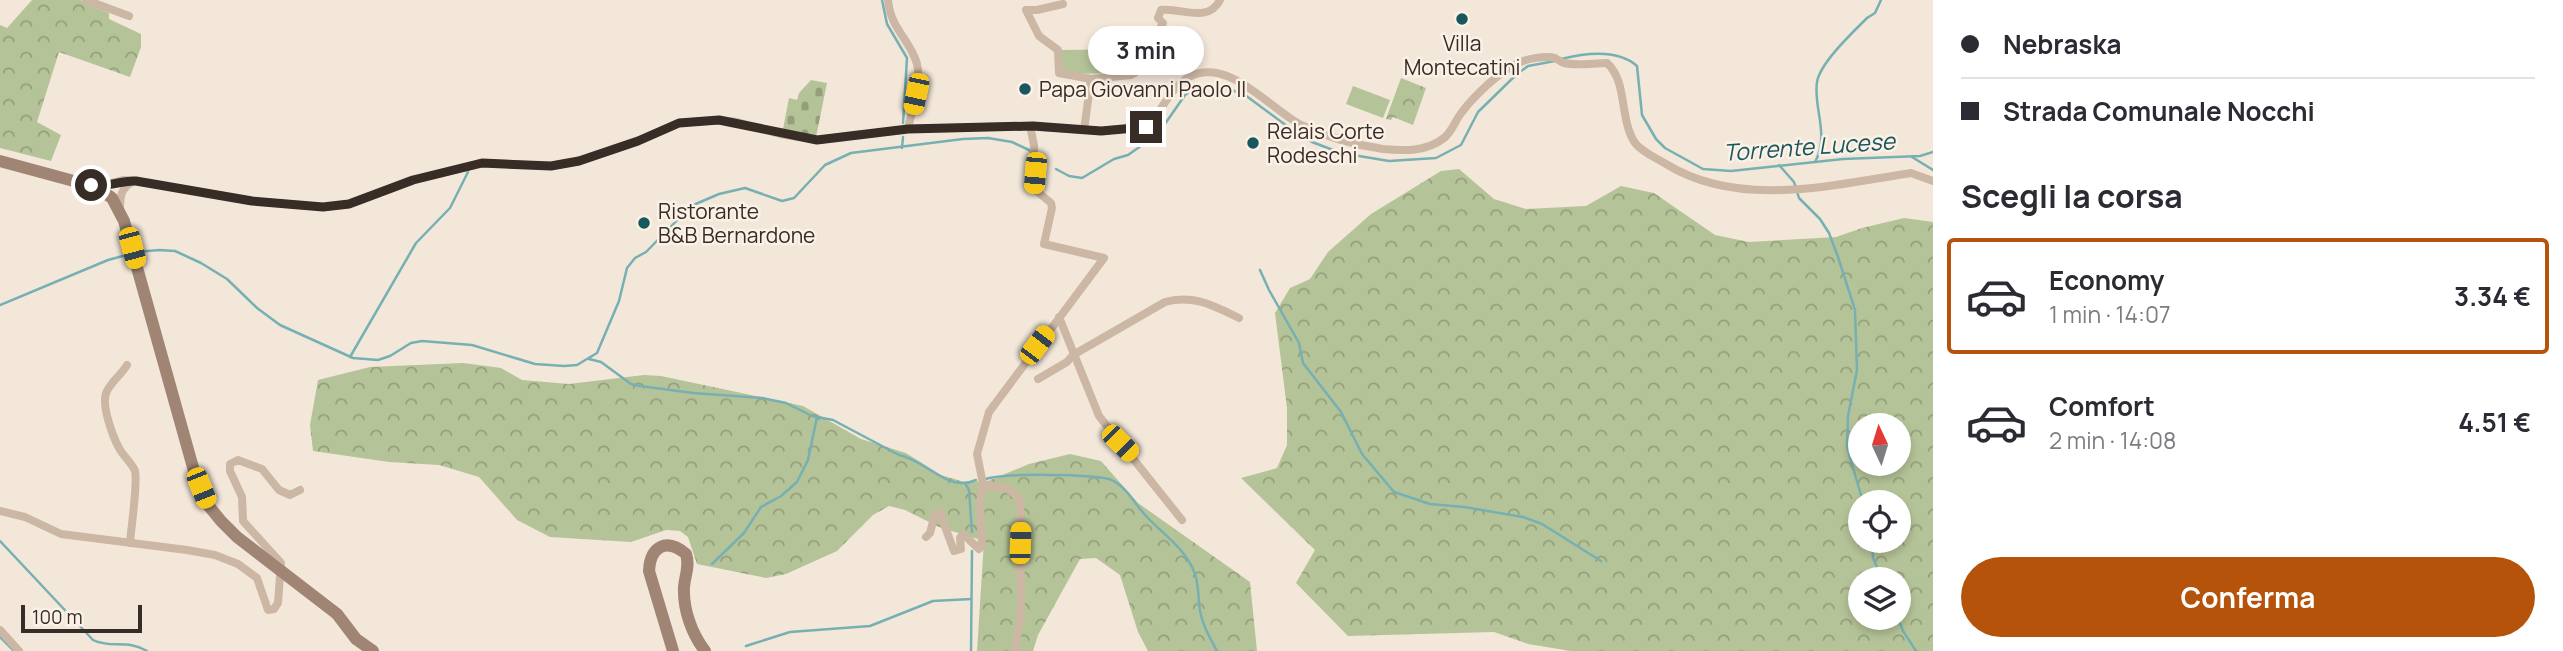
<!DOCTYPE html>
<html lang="it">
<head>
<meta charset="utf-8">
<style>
  :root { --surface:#fff; --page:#f7f7f7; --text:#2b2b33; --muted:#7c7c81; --line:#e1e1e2; --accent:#b45309 }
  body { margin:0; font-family:Manrope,sans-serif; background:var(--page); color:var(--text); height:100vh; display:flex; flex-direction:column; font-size:26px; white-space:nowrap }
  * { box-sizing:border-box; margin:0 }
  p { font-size:23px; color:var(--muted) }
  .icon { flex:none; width:38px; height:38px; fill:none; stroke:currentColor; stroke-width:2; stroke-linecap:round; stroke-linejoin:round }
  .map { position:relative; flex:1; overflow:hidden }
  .sheet { display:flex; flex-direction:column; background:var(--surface); width:630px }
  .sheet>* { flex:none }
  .guide { display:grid; align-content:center; height:154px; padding:0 28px; background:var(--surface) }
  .needle { width:46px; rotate:356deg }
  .fabs { position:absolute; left:1848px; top:413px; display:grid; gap:14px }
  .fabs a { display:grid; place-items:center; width:63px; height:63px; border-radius:50%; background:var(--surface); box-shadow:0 4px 10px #0003; font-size:35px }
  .scale { position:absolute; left:21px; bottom:18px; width:121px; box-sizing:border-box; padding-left:7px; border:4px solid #372c26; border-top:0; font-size:19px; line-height:24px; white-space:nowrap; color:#372c26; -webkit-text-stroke:5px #fbf1e6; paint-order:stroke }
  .end { position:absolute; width:32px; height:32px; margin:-16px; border:9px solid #372c26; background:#fff; box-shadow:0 0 0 4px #fff }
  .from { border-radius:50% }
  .bubble { position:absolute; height:49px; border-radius:24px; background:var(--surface); box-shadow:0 4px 10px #0003; font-size:23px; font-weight:700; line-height:49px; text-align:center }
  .car { position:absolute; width:21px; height:42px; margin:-21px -10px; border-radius:9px; box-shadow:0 0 5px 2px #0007; background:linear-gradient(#f5c518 24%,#345 0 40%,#f5c518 0 76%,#345 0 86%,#f5c518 0) }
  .guide b { display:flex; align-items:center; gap:24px; height:66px; font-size:26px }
  .guide b+b { border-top:2px solid var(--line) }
  .guide i { width:18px; height:18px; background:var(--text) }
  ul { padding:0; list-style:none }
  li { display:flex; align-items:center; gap:21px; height:116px; margin:0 14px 10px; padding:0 14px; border:4px solid transparent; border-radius:7px }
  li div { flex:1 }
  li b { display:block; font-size:26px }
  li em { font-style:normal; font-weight:700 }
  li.current { border-color:var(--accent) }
  li>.icon { width:63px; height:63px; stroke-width:1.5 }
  h2 { padding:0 28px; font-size:32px; line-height:84px }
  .primary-button { display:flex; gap:14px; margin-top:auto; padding:14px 28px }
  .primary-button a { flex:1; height:80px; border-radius:42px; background:var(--accent); color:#fff; font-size:28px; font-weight:700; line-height:80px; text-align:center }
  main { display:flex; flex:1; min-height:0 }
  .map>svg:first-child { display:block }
</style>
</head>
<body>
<main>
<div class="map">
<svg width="1933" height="651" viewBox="0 0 1933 651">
  <defs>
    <pattern id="forest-crowns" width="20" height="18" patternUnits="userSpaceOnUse" patternTransform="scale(1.75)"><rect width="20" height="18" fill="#b5c498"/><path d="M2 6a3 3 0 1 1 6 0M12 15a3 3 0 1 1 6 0" fill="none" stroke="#949f7c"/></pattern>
    <pattern id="cemetery-stones" width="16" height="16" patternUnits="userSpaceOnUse" patternTransform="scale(1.75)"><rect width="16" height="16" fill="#b5c498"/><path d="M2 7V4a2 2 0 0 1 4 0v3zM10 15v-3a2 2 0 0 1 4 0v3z" fill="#949f7c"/></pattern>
  </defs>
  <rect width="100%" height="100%" fill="#f3e7d9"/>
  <g fill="#b5c498">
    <polygon points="1133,49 1130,73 1063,74 1061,50"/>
    <polygon points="1353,86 1390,100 1383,118 1346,104"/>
  </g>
  <g fill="url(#forest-crowns)" fill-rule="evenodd">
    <polygon points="32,0 81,0 84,3 109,13 109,19 141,34 141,47 130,77 59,52 37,122 61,135 51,161 0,148 0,25 7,28"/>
    <polygon points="1401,78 1426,88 1413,125 1393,117 1391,120 1386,119"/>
    <path d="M1459 169 1494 199 1526 209 1586 206 1621 186 1654 193 1715 235 1749 242 1836 237 1862 228 1904 218 1933 222V651H1571L1528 644 1494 632 1348 636 1296 583 1315 550 1241 478 1277 468 1287 445V408L1275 313 1290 288 1310 279 1328 252 1371 214 1441 171ZM1860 425H1899V464H1860ZM1860 502H1899V541H1860ZM1860 579H1899V618H1860Z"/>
    <polygon points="463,363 501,368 522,380 569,384 644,375 661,376 803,406 861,439 906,453 941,475 964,482 988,481 1029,464 1070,454 1101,461 1138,503 1250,582 1257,651 1148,651 1138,632 1120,575 1096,558 1080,559 1038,635 1033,651 977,651 984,541 939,527 905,510 889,506 873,515 837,551 786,574 766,578 697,564 688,537 680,531 666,530 631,542 550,537 517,520 479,477 439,465 389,462 313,451 310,425 318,380 370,367"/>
  </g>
  <polygon fill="url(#cemetery-stones)" points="811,80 827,83 816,137 790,133 791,131 783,129 789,98 797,100 799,93"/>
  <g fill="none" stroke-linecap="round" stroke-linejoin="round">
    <g stroke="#76b0b3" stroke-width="2.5">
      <polyline points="882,0 887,24 907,58 903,123"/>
      <path d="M1561 59C1585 53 1618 49 1637 66L1642 115 1656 139 1665 148 1703 169 1731 171 1843 159 1920 156 1933 152"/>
      <polyline points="902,148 903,137"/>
      <polyline points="1912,157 1933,170"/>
      <path d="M1815 162C1830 135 1813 108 1817 82 1820 63 1853 32 1867 18L1875 13 1881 0"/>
      <polyline points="1779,165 1794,182 1799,198 1820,219 1829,233 1838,257 1855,310 1857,370 1848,416 1847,447 1863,502"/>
      <polyline points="1056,169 1069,176 1082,178 1114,159 1128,155 1158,134 1185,95 1196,88 1209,86 1221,86 1245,95 1291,129 1312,142 1341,153 1389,161 1436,158 1461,145 1478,112 1517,74 1528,66 1555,61"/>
      <polyline points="137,252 159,250 175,251 201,263 227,279 257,308 280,325 353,358 378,360 390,356 411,343 422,341 472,345 535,364 564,366 577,365 597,353 619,301 627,268 635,258 646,252 691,206 719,194 745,188 782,201 794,198 825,165 851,153 963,139 988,138 1012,142 1031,151"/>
      <polyline points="1260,270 1269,290 1299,343 1303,363 1341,412 1362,454 1394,492 1430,504 1464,507 1523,517 1542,524 1601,561"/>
      <polyline points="0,305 108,260 130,254"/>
      <polyline points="350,357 416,243 450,208 468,172"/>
      <path d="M589 359 601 362 631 384 640 386 693 393 762 398 786 403 812 416 833 420 899 455C928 461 947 493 976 480"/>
      <path d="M986 479C1003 473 1091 474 1109 479 1126 485 1135 505 1147 517 1164 535 1186 549 1195 574 1199 586 1198 599 1200 611 1203 626 1210 638 1217 651"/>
      <polyline points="966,485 969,490 972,532"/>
      <path d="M0 541 93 640C111 649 127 639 147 651"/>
      <polyline points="1872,541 1873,558 1882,579"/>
      <polyline points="712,564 744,533 761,507 781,496 797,482 808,460 817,417"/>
      <polyline points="1898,618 1903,631 1916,651"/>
      <polyline points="0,637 14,651"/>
      <polyline points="746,646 790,632 870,626 933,601 971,599"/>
      <polyline points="971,651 972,551"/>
    </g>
    <g stroke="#ccb7a4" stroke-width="8">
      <polyline points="86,0 129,16"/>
      <path d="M888 0C890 28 911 41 917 64 922 84 912 109 908 129"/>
      <path d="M1063 4 1037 10H1026L1039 36 1058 50 1059 73 1091 79 1131 75 1136 72 1163 23 1158 18 1161 10C1180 7 1208 24 1220 0"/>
      <polyline points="1084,130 1091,79"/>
      <path d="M96 187 124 180 136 181 252 201 323 207 349 204 413 180 482 163 551 166 579 161 638 141 679 123 720 120 737 122 780 134 817 140 908 129 1030 126 1101 131 1146 127 1152 122C1162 108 1173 86 1189 77 1228 56 1270 109 1301 125 1327 137 1354 145 1383 149 1404 151 1426 152 1444 138 1452 132 1456 119 1462 112 1474 96 1500 71 1518 63 1526 59 1546 55 1555 58 1559 60 1560 62 1564 63 1577 66 1594 63 1607 63 1628 82 1619 119 1635 143 1642 152 1656 158 1666 164 1739 209 1832 185 1911 173L1933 181"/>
      <path d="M120 210C120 195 121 188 134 181"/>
      <polyline points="1059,317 1099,416 1182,520"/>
      <path d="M127 365C121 375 112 381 107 391 100 403 113 437 119 448 123 456 132 463 135 471 138 483 131 528 130 543"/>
      <path d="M1038 379 1067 362 1073 355 1165 302C1193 294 1214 306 1239 318"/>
      <polyline points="983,484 1008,489 1020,499 1021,614 1015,649"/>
      <polyline points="0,511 25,517 61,534 187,550 215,555 238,564 257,578 268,610 274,609 278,603 281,563 243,521 242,497 230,471 230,464 238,460 262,469 279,490 290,495 300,490"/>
      <polyline points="926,537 930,533 935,514 940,513 954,551 961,549 960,538 963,534 979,549 982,546 980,502 983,484 977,454 989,412 1104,258 1044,244 1052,208 1051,203 1033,188 1034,145 1030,126"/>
      <polyline points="0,630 19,651"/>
    </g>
    <g stroke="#a08575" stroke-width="12">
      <polyline points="0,161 96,187 112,198 124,221 194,471 208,505 221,521 237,537 337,614 356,639 373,651"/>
      <path d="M673 651 649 571C650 547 666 537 686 554 690 566 685 575 684 587 683 610 692 634 705 651"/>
    </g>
  </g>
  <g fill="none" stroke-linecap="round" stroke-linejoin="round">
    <path stroke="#372c26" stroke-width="9" d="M91 185C102 189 121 180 136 181L252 201 323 207 349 204 413 180 482 163 551 166 579 161 638 141 679 123 719 120 817 140 908 129 1033 126 1101 131 1146 127"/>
  </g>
  <g fill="#18575c" stroke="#fbf1e6" stroke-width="2.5">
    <circle cx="1462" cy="19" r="7"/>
    <circle cx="1025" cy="89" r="7"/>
    <circle cx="1253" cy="143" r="7"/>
    <circle cx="644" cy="223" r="7"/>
  </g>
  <g text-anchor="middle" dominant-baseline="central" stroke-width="5" stroke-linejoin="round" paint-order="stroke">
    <g font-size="21" fill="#372c26" stroke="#fbf1e6" text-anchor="start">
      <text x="1462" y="43" text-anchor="middle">Villa<tspan x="1462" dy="24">Montecatini</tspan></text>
      <text x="1039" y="89">Papa Giovanni Paolo II</text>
      <text x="1267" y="131">Relais Corte<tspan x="1267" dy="24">Rodeschi</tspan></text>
      <text x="658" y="211">Ristorante<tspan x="658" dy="24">B&amp;B Bernardone</tspan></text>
    </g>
    <g font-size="23" font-style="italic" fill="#18575c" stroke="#fbf1e6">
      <text transform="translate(1809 146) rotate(-4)">Torrente Lucese</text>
    </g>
  </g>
</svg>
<div class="fabs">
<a><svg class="needle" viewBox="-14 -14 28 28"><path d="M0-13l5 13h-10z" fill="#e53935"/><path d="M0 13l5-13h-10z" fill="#7c7c81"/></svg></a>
<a><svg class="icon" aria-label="locate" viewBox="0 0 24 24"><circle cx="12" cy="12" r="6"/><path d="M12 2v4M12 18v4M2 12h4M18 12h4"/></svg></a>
<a><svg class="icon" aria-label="layers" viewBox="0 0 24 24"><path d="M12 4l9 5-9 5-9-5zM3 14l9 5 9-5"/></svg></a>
</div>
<div class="scale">100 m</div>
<i class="end from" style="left:91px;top:185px"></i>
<i class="end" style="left:1146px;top:127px"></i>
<div class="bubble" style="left:1088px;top:26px;width:116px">3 min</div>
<i class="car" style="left:916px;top:94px;rotate:192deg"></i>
<i class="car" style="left:1035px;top:173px;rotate:185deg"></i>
<i class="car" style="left:132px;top:248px;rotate:165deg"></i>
<i class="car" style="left:1037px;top:345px;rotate:37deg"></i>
<i class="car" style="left:1120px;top:443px;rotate:135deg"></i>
<i class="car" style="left:201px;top:488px;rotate:158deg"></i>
<i class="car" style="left:1020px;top:543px;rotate:2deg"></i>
</div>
<section class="sheet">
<div class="guide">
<b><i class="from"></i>Nebraska</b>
<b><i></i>Strada Comunale Nocchi</b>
</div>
<h2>Scegli la corsa</h2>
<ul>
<li class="current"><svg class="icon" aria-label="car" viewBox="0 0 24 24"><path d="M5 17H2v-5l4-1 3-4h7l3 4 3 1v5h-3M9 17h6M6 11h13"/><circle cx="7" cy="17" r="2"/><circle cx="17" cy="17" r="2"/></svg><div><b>Economy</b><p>1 min · 14:07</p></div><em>3.34 €</em></li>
<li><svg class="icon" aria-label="car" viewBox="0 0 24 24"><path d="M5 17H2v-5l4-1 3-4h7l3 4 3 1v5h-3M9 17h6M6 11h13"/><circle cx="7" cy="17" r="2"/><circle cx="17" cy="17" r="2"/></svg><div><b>Comfort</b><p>2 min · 14:08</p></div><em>4.51 €</em></li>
</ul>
<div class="primary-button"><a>Conferma</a></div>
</section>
</main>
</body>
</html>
